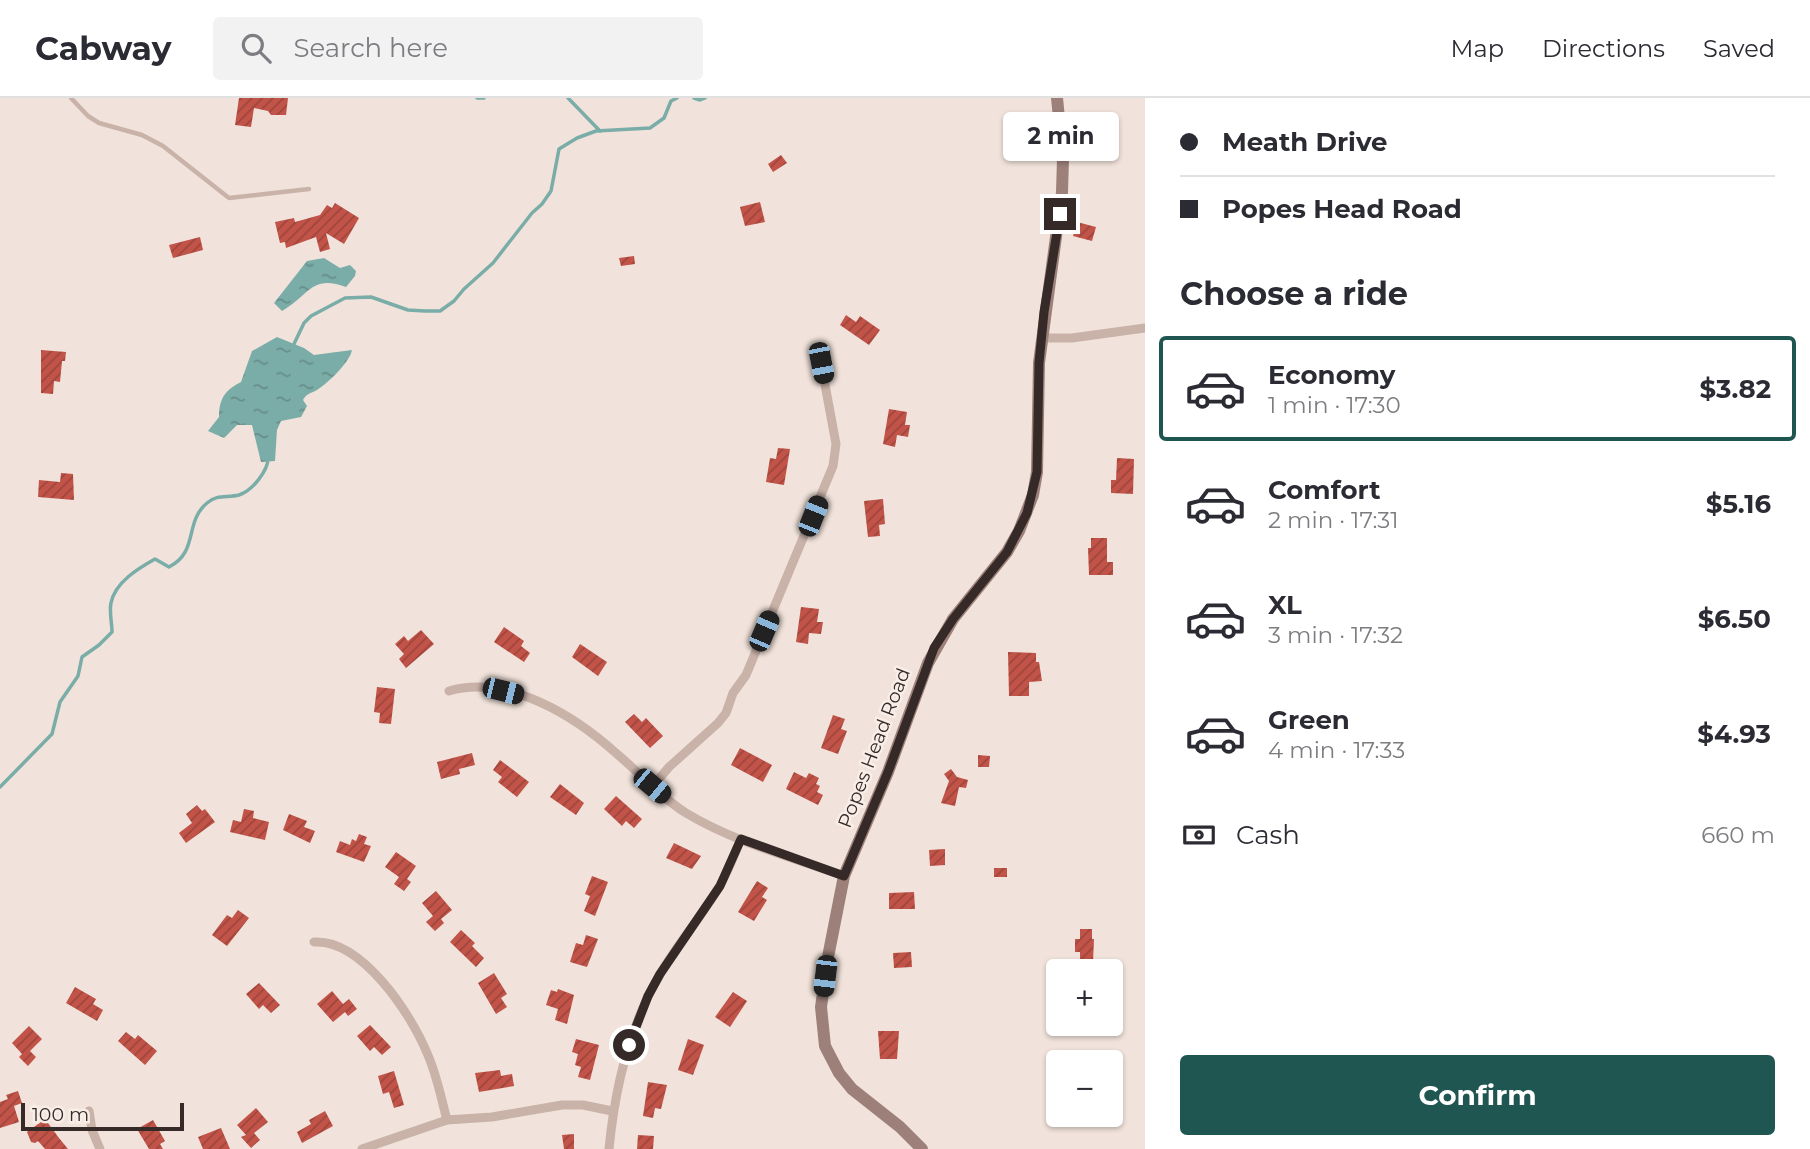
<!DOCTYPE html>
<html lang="en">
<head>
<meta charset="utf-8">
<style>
  :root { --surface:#fff; --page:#f2f2f3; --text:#2b2b33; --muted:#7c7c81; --line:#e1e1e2; --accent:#1f5651 }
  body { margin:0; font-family:Montserrat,sans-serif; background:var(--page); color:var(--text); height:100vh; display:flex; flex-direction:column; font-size:26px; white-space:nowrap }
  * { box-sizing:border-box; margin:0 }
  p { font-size:23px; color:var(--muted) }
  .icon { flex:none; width:38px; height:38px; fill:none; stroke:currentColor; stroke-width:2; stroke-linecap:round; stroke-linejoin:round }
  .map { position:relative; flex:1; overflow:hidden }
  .details { display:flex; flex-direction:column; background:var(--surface); width:665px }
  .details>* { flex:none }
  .hud { display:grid; align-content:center; height:154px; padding:0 35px; background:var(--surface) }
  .tools { position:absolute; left:1046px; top:861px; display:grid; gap:14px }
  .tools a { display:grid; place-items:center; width:77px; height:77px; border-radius:7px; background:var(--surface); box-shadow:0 2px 5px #0004; font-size:35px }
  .scale { position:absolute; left:21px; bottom:18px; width:163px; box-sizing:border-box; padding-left:7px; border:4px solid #352a28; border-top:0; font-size:19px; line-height:24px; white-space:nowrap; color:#352a28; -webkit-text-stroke:5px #f9eee7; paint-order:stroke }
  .end { position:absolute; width:32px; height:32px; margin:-16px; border:9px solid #352a28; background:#fff; box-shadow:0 0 0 4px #fff }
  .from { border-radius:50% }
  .bubble { position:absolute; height:49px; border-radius:7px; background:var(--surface); box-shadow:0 2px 5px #0004; font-size:23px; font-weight:700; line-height:49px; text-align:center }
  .car { position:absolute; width:21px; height:42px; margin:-21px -10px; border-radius:9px; box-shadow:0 0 5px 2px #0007; background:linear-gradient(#222 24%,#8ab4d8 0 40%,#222 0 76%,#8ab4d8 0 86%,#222 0) }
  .hud b { display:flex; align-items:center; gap:24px; height:66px; font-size:26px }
  .hud b+b { border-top:2px solid var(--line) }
  .hud i { width:18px; height:18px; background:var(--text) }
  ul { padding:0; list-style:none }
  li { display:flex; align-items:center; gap:21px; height:105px; margin:0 14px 10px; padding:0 21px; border:4px solid transparent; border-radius:7px }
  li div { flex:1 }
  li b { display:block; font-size:26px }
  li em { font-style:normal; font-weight:700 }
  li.active { border-color:var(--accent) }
  li>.icon { width:63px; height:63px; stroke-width:1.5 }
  h2 { padding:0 35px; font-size:32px; line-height:84px }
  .pay { display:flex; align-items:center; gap:18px; height:77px; padding:0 35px; font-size:26px }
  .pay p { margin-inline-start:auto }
  .primary-button { display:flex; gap:14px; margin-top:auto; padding:14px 35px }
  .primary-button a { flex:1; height:80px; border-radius:7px; background:var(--accent); color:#fff; font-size:28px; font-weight:700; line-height:80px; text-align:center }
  header { display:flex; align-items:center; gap:42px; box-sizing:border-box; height:98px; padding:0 35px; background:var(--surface); border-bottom:2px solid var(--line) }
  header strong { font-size:33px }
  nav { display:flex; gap:38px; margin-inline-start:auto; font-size:24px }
  .search { width:490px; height:63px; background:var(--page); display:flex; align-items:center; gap:18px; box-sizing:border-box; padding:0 24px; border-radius:7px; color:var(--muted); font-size:26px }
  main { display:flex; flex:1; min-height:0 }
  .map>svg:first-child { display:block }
</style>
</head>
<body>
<header>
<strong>Cabway</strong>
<div class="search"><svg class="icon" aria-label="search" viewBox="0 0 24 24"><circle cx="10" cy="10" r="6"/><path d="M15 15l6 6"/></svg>Search here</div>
<nav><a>Map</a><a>Directions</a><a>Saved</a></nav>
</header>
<main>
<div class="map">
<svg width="1145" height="1051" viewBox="0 0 1145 1051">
  <defs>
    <pattern id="water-ripples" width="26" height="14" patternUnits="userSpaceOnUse" patternTransform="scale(1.75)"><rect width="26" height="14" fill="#7bada8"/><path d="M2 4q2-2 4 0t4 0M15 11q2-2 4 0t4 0" fill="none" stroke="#668d89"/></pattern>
    <pattern id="building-hatch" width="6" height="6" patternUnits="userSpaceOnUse" patternTransform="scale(1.75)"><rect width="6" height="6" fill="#c25348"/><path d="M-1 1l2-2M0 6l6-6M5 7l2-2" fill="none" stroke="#9e453c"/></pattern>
  </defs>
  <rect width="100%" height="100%" fill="#f1e3db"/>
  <g fill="url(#water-ripples)">
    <path d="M324 160 340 170 350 167 356 173 355 178 346 189C311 176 309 198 282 213L274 205 307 163Z"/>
    <path d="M277 239 304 250 314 257 352 252C350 264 328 285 317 292 310 296 307 295 303 302L307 308 301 319 281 323 277 332 275 363 261 364 252 327H237L224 340 208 333 219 319C219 301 225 292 241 284L252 253Z"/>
  </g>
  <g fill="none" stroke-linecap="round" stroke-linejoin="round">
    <g stroke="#7bada8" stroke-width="3.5">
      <polyline points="477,0 484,0"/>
      <polyline points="568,0 600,33"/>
      <polyline points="694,0 700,2 705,0"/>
      <polyline points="293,248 304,225 311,218 345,200 371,199 408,212 425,213 440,213 454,203 464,191 493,165 532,115 542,106 551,93 559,51 577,40 596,33 650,30 664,20 671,3 677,0"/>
      <path d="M0 689 52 636 60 604 78 578 82 559 99 547 112 534C112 525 109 513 111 505 115 484 139 470 155 461L169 469C199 454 184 424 207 405 217 396 227 400 239 397 252 393 269 372 268 359"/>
    </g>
  </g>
  <g fill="url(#building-hatch)">
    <polygon points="239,0 288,0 286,17 271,17 268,13 254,10 251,29 235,27"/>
    <polygon points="781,57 787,65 773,74 768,66"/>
    <polygon points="760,104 765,124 745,128 740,109"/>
    <polygon points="335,105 359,120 344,146 326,135 330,151 320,154 316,139 286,150 285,144 280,145 275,124 294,120 295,124 320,117 327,107 332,110"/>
    <polygon points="1077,124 1096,129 1092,143 1073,138"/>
    <polygon points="200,139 203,152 173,160 169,147"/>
    <polygon points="634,158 635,166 621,168 619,160"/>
    <polygon points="846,217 856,224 860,218 880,232 869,247 840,227"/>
    <polygon points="41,252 66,254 65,263 62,263 60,284 54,283 53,296 41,295"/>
    <polygon points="889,311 907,314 905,327 910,327 908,339 897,337 895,349 883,346"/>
    <polygon points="778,350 790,351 784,387 766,384 770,360 776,361"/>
    <polygon points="1117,360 1134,361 1133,396 1111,395 1111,382 1116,382"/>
    <polygon points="61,375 73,376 74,402 38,399 39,382 60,384"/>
    <polygon points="883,401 885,426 879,427 880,438 868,439 864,403"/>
    <polygon points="1091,440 1107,440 1107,464 1113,464 1113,477 1089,477 1088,450 1091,450"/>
    <polygon points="801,509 819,511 817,524 823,524 821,536 809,535 808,546 796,544"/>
    <polygon points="504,529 524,543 521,548 530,555 524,564 494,544"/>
    <polygon points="421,532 434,546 406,570 399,561 404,556 395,546 404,538 408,543"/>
    <polygon points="580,546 607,564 598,578 572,559"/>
    <polygon points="1008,554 1036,555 1036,564 1039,564 1042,583 1029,584 1029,598 1009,598"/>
    <polygon points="377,589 395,591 391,626 379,625 380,615 374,614"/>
    <polygon points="634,616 642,624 646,620 663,638 650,650 625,624"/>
    <polygon points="833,617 845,621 841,631 847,633 838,656 821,650"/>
    <polygon points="740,650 772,667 763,684 731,667"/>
    <polygon points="472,655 475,667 459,671 460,676 441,681 437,664"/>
    <polygon points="978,657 990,658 989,669 978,669"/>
    <polygon points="500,662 529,684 517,699 498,684 502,679 493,672"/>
    <polygon points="951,671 957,679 968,682 966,690 959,689 955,708 941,705 949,683 944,676"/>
    <polygon points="794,674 806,680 809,675 819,680 816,686 820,688 817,694 823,697 818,707 786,691"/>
    <polygon points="560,686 584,705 576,717 550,699"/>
    <polygon points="616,698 642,721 634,730 626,723 622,728 604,711"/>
    <polygon points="197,707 202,713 205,711 215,724 186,745 179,735 192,725 186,716"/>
    <polygon points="244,711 254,713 253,720 269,724 265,742 230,734 233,722 241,724"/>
    <polygon points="289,716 307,723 304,729 315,733 310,745 283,732"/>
    <polygon points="359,736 367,739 364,746 371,748 364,764 336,754 340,743 350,747 352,741 356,743"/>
    <polygon points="674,745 701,758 692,771 666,760"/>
    <polygon points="945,751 945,767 930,768 929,752"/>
    <polygon points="396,754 416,768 407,781 411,784 404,793 394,786 399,779 385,769"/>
    <rect x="994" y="770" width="13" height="9"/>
    <polygon points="592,778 608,784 595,818 584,813 590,798 585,796"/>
    <polygon points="757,783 768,790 762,799 767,802 754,823 738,814"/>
    <polygon points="436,793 452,812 441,821 444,825 435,833 426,824 433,818 422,805"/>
    <polygon points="914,794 915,811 889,811 889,795"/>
    <polygon points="238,812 249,820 227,848 212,837 227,817 232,820"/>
    <polygon points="1080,831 1092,831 1092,841 1094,841 1093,864 1080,864 1080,854 1075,854 1075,841 1080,841"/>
    <polygon points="461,832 475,845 472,848 484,860 476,869 450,844"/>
    <polygon points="586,837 598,841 587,869 570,864 576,845 583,847"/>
    <polygon points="911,854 912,869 894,870 893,855"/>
    <polygon points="494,875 507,896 501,900 507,909 496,916 478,885"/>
    <polygon points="259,885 280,907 271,915 263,907 259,911 246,896"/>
    <polygon points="75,889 96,901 93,906 103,912 97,923 66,905"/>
    <polygon points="558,891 574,897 567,926 555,922 558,911 546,907 551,892 557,894"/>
    <polygon points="332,893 343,906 349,901 357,911 348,918 345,914 333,924 317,906"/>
    <polygon points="733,894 747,903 730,929 715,919"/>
    <polygon points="370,927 391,949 382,957 374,949 370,953 357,938"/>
    <polygon points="29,928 42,941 30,953 36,959 28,968 19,959 22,956 12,945"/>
    <polygon points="878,933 899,933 897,961 880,961"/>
    <polygon points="126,934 135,941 138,937 157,953 145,967 118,943"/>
    <polygon points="576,941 599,947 590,982 578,979 581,969 575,967 578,956 572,954"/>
    <polygon points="688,941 704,947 693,977 678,972"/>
    <polygon points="500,972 501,978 512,976 514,988 479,994 475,975"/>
    <polygon points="394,973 404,1007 394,1010 389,994 383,996 378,978"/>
    <polygon points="648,984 667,987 661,1011 655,1010 653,1020 643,1018"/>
    <polygon points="18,993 22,1005 14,1008 19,1024 0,1030 0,1004 8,1001 6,997"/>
    <polygon points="256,1010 268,1024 254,1035 260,1042 251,1050 241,1039 246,1037 237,1027"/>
    <polygon points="325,1013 333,1028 302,1045 297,1034 311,1026 309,1022"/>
    <polygon points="45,1021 59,1040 68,1051 45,1051 38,1043 35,1045 31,1044 27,1034"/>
    <polygon points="153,1022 165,1043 160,1046 163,1051 149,1051 137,1031"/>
    <polygon points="221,1030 230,1051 203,1051 198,1039"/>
    <polygon points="574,1036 574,1051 564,1051 562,1037"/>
    <polygon points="638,1037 654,1038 653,1051 637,1051"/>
  </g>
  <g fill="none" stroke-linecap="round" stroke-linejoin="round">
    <polyline stroke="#c9b2a8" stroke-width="4.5" points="71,0 88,18 99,25 142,37 163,48 229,100 309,91"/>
    <g stroke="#c9b2a8" stroke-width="9">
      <polyline points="1042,240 1072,240 1145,230"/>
      <path d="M449 593C508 576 575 618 617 656 640 675 660 699 686 715 734 744 791 759 844 778"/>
      <polyline points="652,689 669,669 718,625 726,615 733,595 746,577 833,368 836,346 821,265"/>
      <path d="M314 844C362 841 411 916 427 955 437 977 441 1000 447 1022"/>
      <polyline points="89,1013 92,1032 100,1051"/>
      <polyline points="362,1051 447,1022 492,1019 562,1007 583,1007 612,1013"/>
      <path d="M609 1051C615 989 629 927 662 873 679 844 702 818 719 789 728 774 734 757 741 741"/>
    </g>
    <polyline stroke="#9c8079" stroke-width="12" points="922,1051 900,1029 852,991 839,975 825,948 821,909 828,859 844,778 888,674 928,565 953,521 1007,454 1019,433 1033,397 1037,374 1039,265 1062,94 1063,61 1057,0"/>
  </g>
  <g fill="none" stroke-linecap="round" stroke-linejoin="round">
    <polyline stroke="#352a28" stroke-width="9" points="629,947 648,898 660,876 720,788 741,741 844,778 888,674 934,550 953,521 1007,454 1027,415 1037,374 1039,265 1044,214 1060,116"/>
  </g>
  <g text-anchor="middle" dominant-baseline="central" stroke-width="5" stroke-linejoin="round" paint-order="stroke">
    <g font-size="19" fill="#352a28" stroke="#f9eee7">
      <text transform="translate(874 650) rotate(-69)">Popes Head Road</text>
    </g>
  </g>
</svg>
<div class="tools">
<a>+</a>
<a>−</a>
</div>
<div class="scale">100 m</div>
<i class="end from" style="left:629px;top:947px"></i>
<i class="end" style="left:1060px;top:116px"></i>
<div class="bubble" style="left:1003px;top:14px;width:116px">2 min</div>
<i class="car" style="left:821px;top:265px;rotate:169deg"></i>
<i class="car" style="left:813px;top:418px;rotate:22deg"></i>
<i class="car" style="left:764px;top:533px;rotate:23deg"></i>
<i class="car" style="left:503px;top:593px;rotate:104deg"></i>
<i class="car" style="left:652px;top:688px;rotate:130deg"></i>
<i class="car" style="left:825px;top:878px;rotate:187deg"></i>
</div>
<section class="details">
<div class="hud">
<b><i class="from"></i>Meath Drive</b>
<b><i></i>Popes Head Road</b>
</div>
<h2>Choose a ride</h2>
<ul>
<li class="active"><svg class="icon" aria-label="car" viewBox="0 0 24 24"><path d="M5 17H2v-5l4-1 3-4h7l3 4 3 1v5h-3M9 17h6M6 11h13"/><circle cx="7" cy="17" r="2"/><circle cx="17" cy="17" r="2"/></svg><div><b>Economy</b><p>1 min · 17:30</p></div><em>$3.82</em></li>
<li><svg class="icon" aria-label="car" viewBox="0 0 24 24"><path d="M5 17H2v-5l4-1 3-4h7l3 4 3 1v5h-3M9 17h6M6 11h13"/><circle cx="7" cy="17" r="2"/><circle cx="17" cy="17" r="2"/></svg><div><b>Comfort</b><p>2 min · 17:31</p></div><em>$5.16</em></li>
<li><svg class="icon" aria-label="car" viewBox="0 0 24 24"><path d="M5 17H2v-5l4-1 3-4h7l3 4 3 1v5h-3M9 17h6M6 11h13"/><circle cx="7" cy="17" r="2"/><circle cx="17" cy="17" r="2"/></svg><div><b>XL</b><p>3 min · 17:32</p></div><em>$6.50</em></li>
<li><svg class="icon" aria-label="car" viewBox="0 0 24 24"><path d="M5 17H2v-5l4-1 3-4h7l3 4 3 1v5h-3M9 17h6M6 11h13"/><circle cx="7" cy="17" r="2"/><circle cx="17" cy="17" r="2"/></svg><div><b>Green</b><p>4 min · 17:33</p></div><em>$4.93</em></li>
</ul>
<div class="pay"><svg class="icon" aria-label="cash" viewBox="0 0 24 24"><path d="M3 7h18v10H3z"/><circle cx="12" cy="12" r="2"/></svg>Cash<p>660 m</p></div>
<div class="primary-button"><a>Confirm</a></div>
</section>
</main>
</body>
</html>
